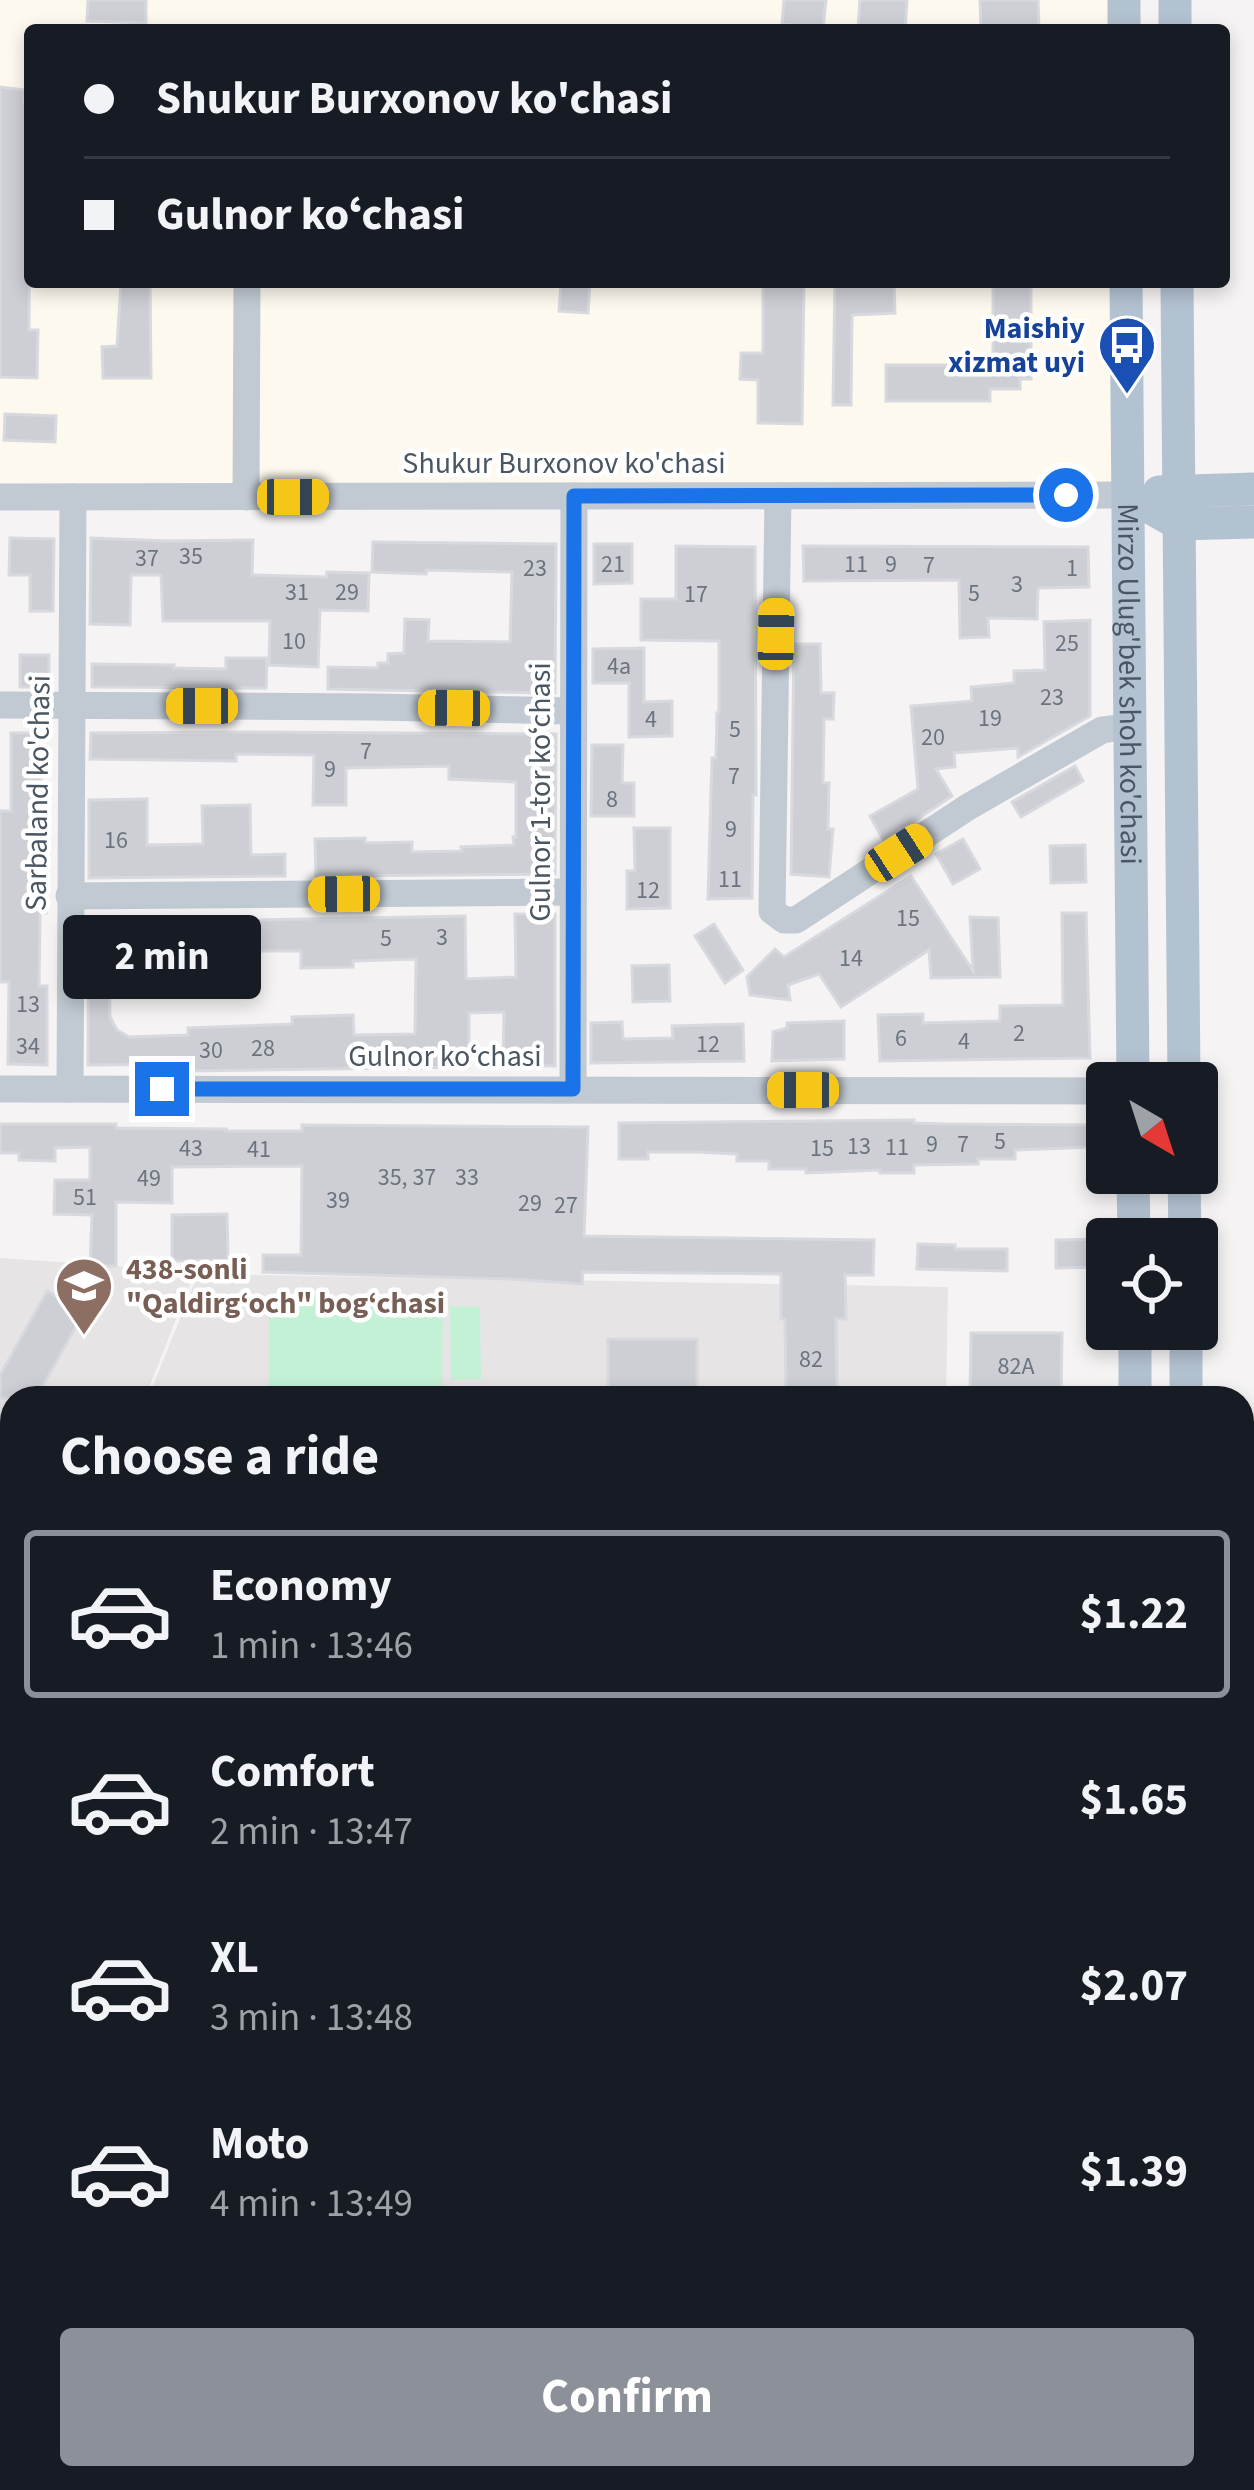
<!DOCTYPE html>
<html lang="en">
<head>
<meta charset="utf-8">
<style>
  :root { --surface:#171b24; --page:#242831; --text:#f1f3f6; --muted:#9ea1a6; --line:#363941; --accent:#8c9099 }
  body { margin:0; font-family:"Source Sans 3",sans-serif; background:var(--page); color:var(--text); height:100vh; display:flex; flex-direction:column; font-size:45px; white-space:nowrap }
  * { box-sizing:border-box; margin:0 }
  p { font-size:39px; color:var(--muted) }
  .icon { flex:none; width:66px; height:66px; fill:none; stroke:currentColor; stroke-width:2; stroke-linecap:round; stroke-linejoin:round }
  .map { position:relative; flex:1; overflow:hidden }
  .details { position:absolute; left:0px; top:1386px; width:1254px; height:1104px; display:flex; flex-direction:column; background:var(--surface); border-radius:36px 36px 0 0; box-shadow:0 6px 18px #0003 }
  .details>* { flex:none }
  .top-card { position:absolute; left:24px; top:24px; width:1206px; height:264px; border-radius:12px; box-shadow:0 6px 18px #0003; display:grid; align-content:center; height:264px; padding:0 60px; background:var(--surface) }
  .needle { width:78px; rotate:141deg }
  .tools { position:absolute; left:1086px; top:1062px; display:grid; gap:24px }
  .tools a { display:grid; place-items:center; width:132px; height:132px; border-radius:12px; background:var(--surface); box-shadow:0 6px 18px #0003; font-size:60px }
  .end { position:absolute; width:54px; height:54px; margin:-27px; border:15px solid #1a73e8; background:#fff; box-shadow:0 0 0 6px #fff }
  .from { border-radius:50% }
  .bubble { position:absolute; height:84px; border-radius:12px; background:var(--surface); box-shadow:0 6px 18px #0003; font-size:39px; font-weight:700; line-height:84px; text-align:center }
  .car { position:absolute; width:36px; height:72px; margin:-36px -18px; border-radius:15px; box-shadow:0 0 9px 3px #0007; background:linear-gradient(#f5c518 24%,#345 0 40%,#f5c518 0 76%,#345 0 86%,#f5c518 0) }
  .top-card b { display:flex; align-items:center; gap:42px; height:114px; font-size:45px }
  .top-card b+b { border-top:3px solid var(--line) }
  .top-card i { width:30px; height:30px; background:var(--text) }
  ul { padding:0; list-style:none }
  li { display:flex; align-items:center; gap:36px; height:168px; margin:0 24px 18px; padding:0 36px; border:6px solid transparent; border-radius:12px }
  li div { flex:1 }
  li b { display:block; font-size:45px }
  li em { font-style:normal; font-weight:700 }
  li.active { border-color:var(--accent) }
  li>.icon { width:108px; height:108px; stroke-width:1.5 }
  h2 { padding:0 60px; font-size:54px; line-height:144px }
  .cta { display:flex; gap:24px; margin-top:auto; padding:24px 60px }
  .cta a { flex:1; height:138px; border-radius:12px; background:var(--accent); color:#fff; font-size:48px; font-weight:700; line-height:138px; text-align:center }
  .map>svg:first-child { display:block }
</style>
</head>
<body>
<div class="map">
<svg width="1254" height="2490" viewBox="0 0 1254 2490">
  <rect width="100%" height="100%" fill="#f5f3f3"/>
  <polygon fill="#fdf9ef" points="0,0 1124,0 1124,30 30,30 30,282 1126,282 1128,495 0,497"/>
  <g fill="#e6e4e5">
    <polygon points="0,1258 116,1266 193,1276 145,1398 12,1398 12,1451 0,1445"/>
    <polygon points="198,1274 948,1287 946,1398 148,1398"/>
    <polygon points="413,2478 799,2478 799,2490 412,2490"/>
  </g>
  <g fill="#c3f1d5">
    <polygon points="269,1296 443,1297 442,1395 269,1398"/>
    <polygon points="450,1306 480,1307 481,1379 451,1380"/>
  </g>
  <g fill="#cdcfd5" stroke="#d7d9de" stroke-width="3">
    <polygon points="88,0 146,0 146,23 87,21"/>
    <polygon points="784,0 826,0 823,28 782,24"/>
    <polygon points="860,0 907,0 905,30 858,29"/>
    <polygon points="980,0 1038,0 1039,30 981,30"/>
    <polygon points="0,87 25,90 24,102 30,102 29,330 38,330 37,378 0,377"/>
    <polygon points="121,282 150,282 151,378 103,378 102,347 117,346"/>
    <polygon points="561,282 590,282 588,313 559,311"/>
    <polygon points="763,282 804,282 802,424 758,423 758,380 740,379 741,353 763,353"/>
    <polygon points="835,282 894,282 895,313 852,315 851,405 833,405"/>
    <polygon points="993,282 1031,282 1031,379 1020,379 1020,389 990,389 990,401 886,401 886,365 993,365"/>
    <polygon points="5,414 56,416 55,442 4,440"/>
    <polygon points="10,538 54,539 53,611 30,611 30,575 9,575"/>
    <polygon points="91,538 167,541 253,540 252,575 327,577 327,572 369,573 368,611 320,610 318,667 269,665 270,621 163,621 161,575 131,575 130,625 90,624"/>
    <polygon points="373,542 556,544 555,693 328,689 328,667 378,668 378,663 388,663 388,654 404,653 405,619 429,620 428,641 510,642 512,572 426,570 426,574 372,572"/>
    <polygon points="594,544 632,544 632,583 594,584"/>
    <polygon points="676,546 755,547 756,795 753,795 752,898 708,899 712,758 716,758 717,713 719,713 719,641 641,640 641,599 676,599"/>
    <polygon points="803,546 1088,547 1089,587 1038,588 1037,619 988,618 989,637 960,638 959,580 804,581"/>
    <polygon points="1090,620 1090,716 1018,757 1018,748 954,753 955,767 936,769 952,796 884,841 870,816 918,789 911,706 972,701 971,687 1014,683 1014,671 1045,670 1044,622"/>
    <polygon points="794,644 820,644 821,693 834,693 833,719 824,719 823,783 829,783 828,829 833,829 829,877 791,874"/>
    <polygon points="644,648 644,702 672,701 672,736 629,737 629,683 593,683 593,649"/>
    <rect x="20" y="655" width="29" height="32"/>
    <polygon points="226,658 267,658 266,688 92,687 92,664 174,665 174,668 226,669"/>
    <polygon points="249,732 556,734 555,874 316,876 315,839 365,838 365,843 412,842 412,852 462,851 461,847 514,845 513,837 516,837 516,782 449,779 449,766 346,768 346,805 313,805 314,755 236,754 236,761 90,759 91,733"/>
    <polygon points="11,733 41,733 41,811 46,811 46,913 40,913 39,986 47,986 47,1065 8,1064 9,982 0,982 0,811 11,811"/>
    <polygon points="592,745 623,745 622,783 634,783 634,816 591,816"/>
    <polygon points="1075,766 1083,781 1021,817 1012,802"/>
    <polygon points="147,799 147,845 203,844 202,806 250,805 251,855 285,854 285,876 89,878 89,800"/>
    <polygon points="634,828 670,828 670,908 627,909 627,871 635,871"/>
    <polygon points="963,839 980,869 953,884 936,854"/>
    <polygon points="1085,845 1086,882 1051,883 1050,846"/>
    <polygon points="911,876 973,971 970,917 998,918 1000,977 931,978 929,950 841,1007 819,974 788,985 790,1000 750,995 747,977 775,949 784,957"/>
    <polygon points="1062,913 1086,913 1090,1058 880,1061 878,1015 923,1014 923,1023 1000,1021 1000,1006 1063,1005"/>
    <polygon points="515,914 555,914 555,1066 503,1065 504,1012 469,1013 469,1067 189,1071 189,1064 88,1065 89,922 116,922 117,971 109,971 110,1017 117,1030 129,1037 188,1035 188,1028 292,1024 292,1017 353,1015 354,1035 415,1034 416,959 353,961 353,967 301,968 301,951 234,951 235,983 193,984 193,994 166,994 166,963 147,964 147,947 177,947 177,924 195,924 195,921 465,916 466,979 516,977"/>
    <polygon points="714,924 743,970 725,983 695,936"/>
    <polygon points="669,965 670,1001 633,1002 632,966"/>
    <polygon points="844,1021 844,1059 772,1061 773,1032 787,1028 787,1023"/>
    <polygon points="622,1022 623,1039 673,1038 672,1026 743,1024 744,1061 591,1063 591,1023"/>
    <polygon points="914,1120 914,1123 944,1124 1091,1125 1091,1147 1015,1150 1015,1159 978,1159 978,1164 914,1165 914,1173 880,1173 880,1170 806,1173 806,1169 769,1169 769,1161 737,1161 737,1154 697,1152 648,1152 648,1159 619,1159 619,1123"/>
    <polygon points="0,1124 116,1124 116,1128 226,1129 225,1131 302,1131 302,1125 588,1127 584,1236 874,1240 873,1275 845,1275 846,1319 836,1319 837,1398 786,1398 785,1319 781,1319 781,1274 583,1272 582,1284 511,1279 263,1272 263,1255 301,1255 302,1166 172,1167 172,1203 116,1202 116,1266 90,1266 92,1215 54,1214 55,1180 90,1180 90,1147 55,1148 55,1161 19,1160 19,1153 0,1153"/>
    <polygon points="227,1214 228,1260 172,1261 172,1215"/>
    <polygon points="1104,1239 1104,1267 1056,1268 1056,1240"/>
    <polygon points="918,1244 955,1245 955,1249 1007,1249 1007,1271 917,1269"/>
    <polygon points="47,1291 84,1312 36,1398 0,1398 0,1375"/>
    <polygon points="971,1333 1062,1333 1061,1398 970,1398"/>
    <rect x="608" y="1339" width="89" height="59"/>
  </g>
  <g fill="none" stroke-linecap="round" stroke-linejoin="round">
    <g stroke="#c1cad2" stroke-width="27">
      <polyline points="778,496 772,911 784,920 796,920 968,807 1102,730 1130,726"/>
      <polyline points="0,497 1128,495"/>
      <polyline points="246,497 247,282"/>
      <polyline points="0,705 375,707 573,711"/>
      <polyline points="69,896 573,892"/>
      <polyline points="0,1089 1107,1091"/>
      <polyline points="70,1089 73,497"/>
      <polyline points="573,1089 574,496"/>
      <polyline points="0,1467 12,1472"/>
      <polyline points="0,1866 12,1871"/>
      <polyline points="0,2131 12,2136"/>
      <polyline points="0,2298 12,2303"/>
      <polyline points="402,2490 403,2478"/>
    </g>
    <g stroke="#b3c2d1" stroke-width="33">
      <polyline points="1124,0 1124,30"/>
      <polyline points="1175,0 1175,30"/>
      <path id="s1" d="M1126 282 1133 1083"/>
      <polyline points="1177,282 1184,1083"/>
      <polyline points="1159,492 1254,489"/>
      <polyline points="1128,495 1179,524 1254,522"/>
      <polyline points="1133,1173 1134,1239"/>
      <polyline points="1184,1173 1185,1239"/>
      <polyline points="1135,1329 1135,1398"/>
      <polyline points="1186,1329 1186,1398"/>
      <polyline points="1144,2478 1144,2490"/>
      <polyline points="1194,2478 1194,2490"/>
    </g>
  </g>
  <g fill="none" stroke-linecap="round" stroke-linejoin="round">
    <polyline stroke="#1a73e8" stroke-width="15" points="162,1089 573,1089 574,496 1066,495"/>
  </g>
  <defs>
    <symbol id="bus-pin" viewBox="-11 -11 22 30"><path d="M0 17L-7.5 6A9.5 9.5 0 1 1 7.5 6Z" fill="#1a4fb4" stroke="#fff"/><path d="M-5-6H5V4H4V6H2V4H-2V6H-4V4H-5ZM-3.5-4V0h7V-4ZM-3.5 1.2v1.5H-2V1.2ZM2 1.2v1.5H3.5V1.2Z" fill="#fff"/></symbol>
    <symbol id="school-pin" viewBox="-11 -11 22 30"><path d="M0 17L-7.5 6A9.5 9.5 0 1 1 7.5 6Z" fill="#8d6e63" stroke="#fff"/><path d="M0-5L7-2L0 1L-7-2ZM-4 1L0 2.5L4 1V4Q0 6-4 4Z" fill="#fff"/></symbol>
  </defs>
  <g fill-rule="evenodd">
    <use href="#bus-pin" x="1094" y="312" width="66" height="90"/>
    <use href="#school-pin" x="51" y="1253" width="66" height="90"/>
  </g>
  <g text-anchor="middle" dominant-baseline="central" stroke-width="9" stroke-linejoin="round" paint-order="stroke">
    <g font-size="24" fill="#6b747e">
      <text x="191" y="556">35</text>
      <text x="147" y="558">37</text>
      <text x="613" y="564">21</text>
      <text x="856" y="564">11</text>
      <text x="891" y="564">9</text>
      <text x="929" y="565">7</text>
      <text x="535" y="568">23</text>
      <text x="1072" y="568">1</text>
      <text x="1017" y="584">3</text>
      <text x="297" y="592">31</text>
      <text x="347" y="592">29</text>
      <text x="974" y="593">5</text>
      <text x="696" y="594">17</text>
      <text x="294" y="641">10</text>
      <text x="1067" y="643">25</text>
      <text x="619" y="666">4а</text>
      <text x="1052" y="697">23</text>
      <text x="990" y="718">19</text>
      <text x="651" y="719">4</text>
      <text x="735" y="729">5</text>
      <text x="933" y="737">20</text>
      <text x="366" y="751">7</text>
      <text x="330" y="769">9</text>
      <text x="734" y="776">7</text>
      <text x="612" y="799">8</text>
      <text x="731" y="829">9</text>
      <text x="116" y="840">16</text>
      <text x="730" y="879">11</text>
      <text x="648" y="890">12</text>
      <text x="908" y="918">15</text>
      <text x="442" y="937">3</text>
      <text x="386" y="938">5</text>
      <text x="851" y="958">14</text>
      <text x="28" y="1004">13</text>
      <text x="1019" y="1033">2</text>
      <text x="901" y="1038">6</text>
      <text x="964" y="1041">4</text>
      <text x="708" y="1044">12</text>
      <text x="28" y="1046">34</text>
      <text x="263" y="1048">28</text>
      <text x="211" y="1050">30</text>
      <text x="1000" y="1141">5</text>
      <text x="932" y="1144">9</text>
      <text x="963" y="1144">7</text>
      <text x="859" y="1146">13</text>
      <text x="897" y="1147">11</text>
      <text x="191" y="1148">43</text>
      <text x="822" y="1148">15</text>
      <text x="259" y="1149">41</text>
      <text x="407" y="1177">35, 37</text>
      <text x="467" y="1177">33</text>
      <text x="149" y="1178">49</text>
      <text x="85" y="1197">51</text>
      <text x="338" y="1200">39</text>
      <text x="530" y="1203">29</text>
      <text x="566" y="1205">27</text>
      <text x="811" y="1359">82</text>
      <text x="1016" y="1366">82А</text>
    </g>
    <g font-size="30" font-weight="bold" fill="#164399" stroke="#fff" text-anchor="end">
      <text x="1085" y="328">Maishiy<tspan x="1085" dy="34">xizmat uyi</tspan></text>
    </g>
    <g font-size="30" fill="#4a5661" stroke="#fff">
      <text x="564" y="463">Shukur Burxonov ko'chasi</text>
      <text stroke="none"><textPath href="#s1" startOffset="402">Mirzo Ulug'bek shoh ko'chasi</textPath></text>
      <text transform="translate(540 792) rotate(-90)">Gulnor 1-tor koʻchasi</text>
      <text transform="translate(38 793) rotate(-89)">Sarbaland ko'chasi</text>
      <text x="445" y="1056">Gulnor koʻchasi</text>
    </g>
    <g font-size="30" font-weight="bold" fill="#785e54" stroke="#fff" text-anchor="start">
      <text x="126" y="1269">438-sonli<tspan x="126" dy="34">"Qaldirg‘och" bog‘chasi</tspan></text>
    </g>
  </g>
</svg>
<div class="tools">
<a><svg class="needle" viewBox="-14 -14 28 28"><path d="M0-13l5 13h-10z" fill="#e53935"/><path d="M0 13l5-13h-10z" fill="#9ea1a6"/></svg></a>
<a><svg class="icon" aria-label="locate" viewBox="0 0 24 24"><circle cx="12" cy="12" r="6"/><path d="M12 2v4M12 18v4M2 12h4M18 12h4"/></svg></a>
</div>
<i class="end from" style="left:1066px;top:495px"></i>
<i class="end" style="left:162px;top:1089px"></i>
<div class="bubble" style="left:63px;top:915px;width:198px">2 min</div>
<i class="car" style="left:293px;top:497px;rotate:90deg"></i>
<i class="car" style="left:776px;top:634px;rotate:1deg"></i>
<i class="car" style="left:202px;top:706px;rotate:270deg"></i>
<i class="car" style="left:454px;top:708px;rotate:271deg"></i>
<i class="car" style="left:899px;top:853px;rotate:57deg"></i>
<i class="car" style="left:344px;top:894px;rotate:269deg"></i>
<i class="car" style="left:803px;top:1090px;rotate:270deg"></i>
<div class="top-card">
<b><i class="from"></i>Shukur Burxonov ko'chasi</b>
<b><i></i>Gulnor koʻchasi</b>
</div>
<section class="details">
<h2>Choose a ride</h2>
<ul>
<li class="active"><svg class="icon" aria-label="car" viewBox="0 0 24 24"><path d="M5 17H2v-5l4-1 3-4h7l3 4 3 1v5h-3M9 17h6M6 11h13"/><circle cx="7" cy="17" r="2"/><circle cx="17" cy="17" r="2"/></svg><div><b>Economy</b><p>1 min · 13:46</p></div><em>$1.22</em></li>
<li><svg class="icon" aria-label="car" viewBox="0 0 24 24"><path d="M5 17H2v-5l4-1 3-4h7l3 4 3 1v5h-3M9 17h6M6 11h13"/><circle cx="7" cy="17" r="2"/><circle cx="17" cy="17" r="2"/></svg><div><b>Comfort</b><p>2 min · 13:47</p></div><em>$1.65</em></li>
<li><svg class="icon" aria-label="car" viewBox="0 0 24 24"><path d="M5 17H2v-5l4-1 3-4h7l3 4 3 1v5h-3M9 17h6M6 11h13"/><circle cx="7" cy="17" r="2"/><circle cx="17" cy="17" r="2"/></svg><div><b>XL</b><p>3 min · 13:48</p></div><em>$2.07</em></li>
<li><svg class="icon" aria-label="car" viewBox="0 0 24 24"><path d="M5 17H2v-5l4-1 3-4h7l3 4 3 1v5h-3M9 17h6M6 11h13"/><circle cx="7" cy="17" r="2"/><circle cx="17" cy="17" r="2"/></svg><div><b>Moto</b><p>4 min · 13:49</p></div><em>$1.39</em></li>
</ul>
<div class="cta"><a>Confirm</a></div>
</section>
</div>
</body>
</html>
